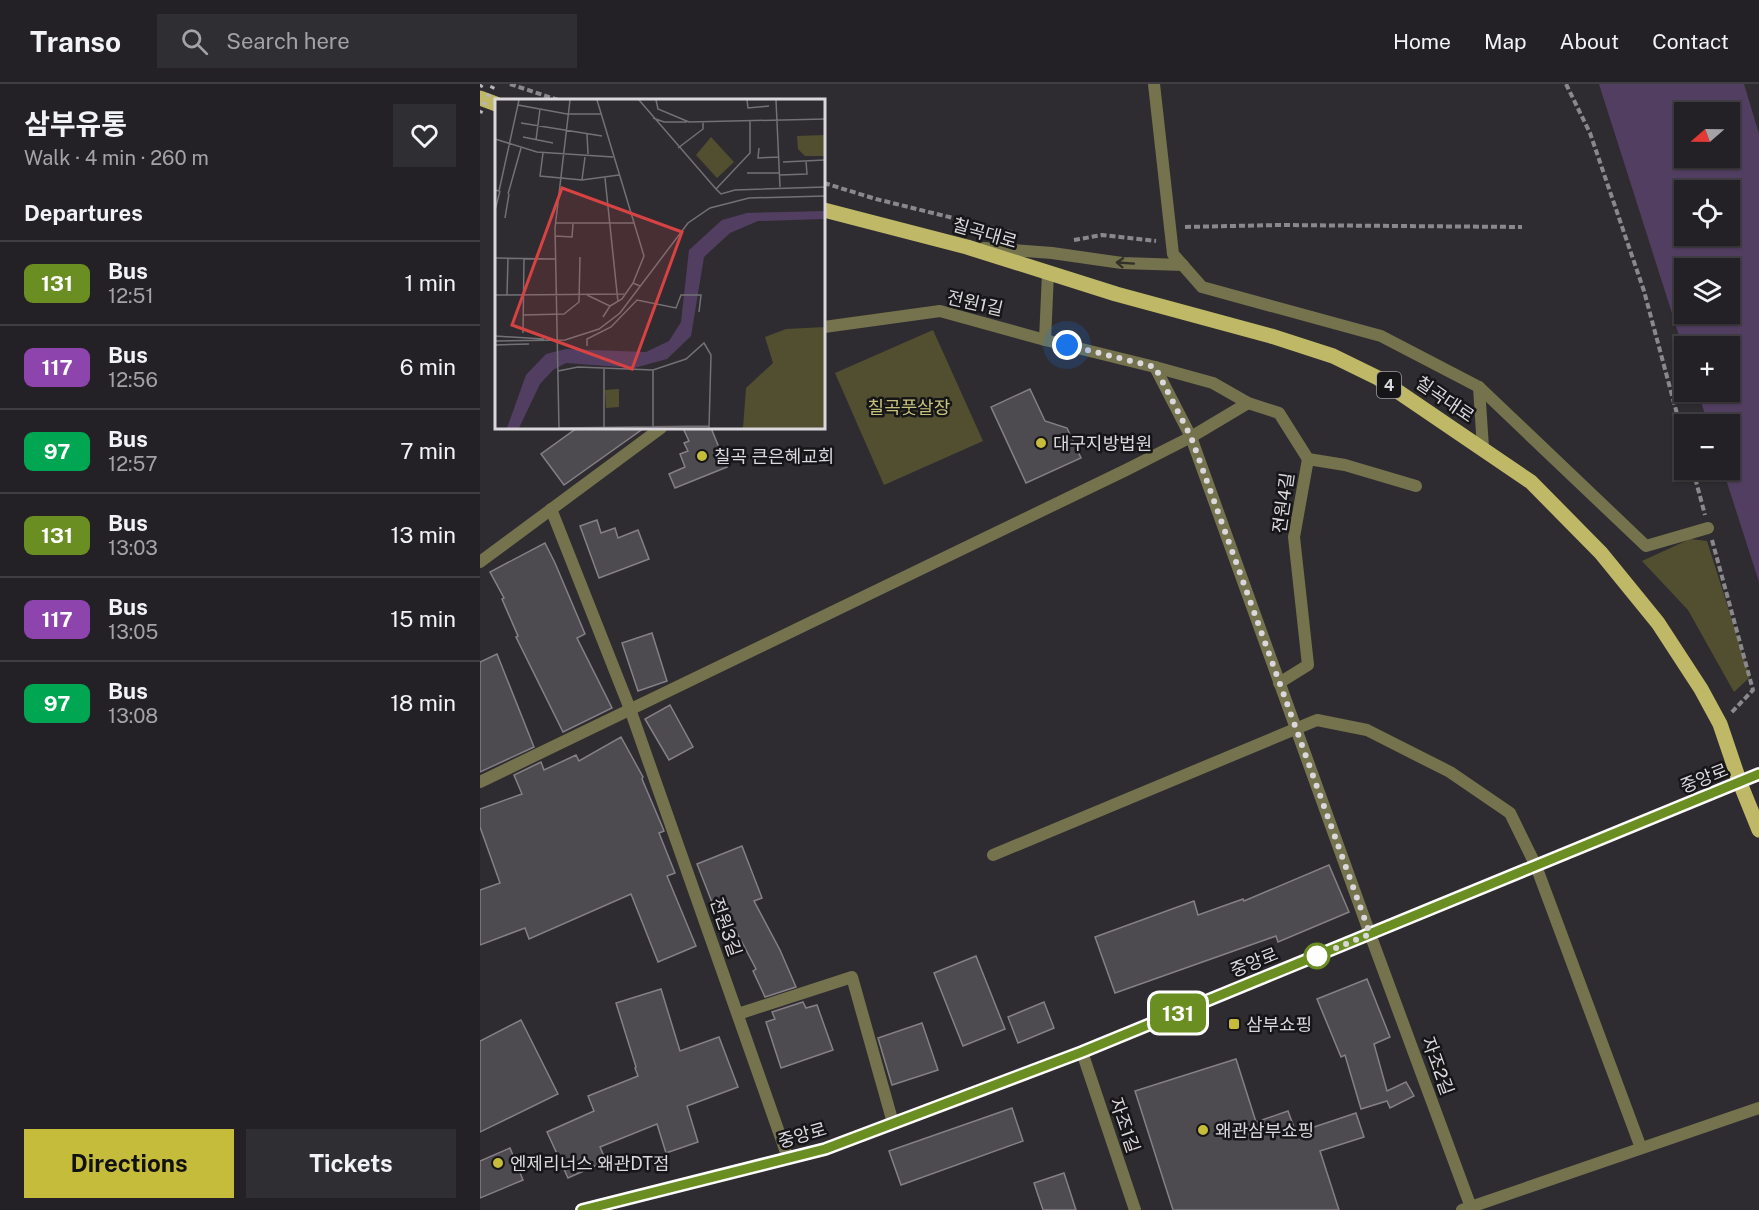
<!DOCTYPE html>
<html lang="en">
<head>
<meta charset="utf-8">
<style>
  :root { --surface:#232125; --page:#2f2e32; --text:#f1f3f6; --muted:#a3a3a7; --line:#403e42; --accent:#c6bc3c }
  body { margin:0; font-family:"Public Sans","Noto Sans KR",sans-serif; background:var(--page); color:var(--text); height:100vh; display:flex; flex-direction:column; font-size:22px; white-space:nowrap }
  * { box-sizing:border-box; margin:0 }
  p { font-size:20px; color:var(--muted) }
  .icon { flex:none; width:33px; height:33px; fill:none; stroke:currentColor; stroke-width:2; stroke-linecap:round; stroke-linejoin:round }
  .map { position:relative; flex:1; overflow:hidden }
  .drawer { display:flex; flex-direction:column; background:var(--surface); width:480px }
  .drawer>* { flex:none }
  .badge { padding:0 12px; border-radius:9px; font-size:21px; line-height:39px }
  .needle { width:39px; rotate:250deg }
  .fabs { position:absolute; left:1194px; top:18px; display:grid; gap:12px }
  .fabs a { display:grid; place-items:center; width:66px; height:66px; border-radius:0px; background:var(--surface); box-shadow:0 2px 4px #0004,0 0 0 2px var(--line); font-size:30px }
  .you { position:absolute; width:30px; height:30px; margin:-15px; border:4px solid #fff; border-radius:50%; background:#1a73e8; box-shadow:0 0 0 9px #1a73e833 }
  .map>.badge { position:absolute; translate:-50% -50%; box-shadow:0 0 0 3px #fff }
  h2 { padding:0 24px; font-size:22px; line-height:54px }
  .round { display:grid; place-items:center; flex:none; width:63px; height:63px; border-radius:0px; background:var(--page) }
  .overview { display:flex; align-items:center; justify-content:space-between; height:102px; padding:0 24px }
  h1 { font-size:28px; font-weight:700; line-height:45px }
  .primary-button { display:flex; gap:12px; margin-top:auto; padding:12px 24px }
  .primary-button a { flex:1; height:69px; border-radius:0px; background:var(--accent); color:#111; font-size:24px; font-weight:700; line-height:69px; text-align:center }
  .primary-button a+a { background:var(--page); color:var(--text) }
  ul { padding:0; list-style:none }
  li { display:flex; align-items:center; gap:18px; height:84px; padding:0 24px; border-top:2px solid var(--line) }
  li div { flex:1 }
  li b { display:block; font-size:22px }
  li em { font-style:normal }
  li .badge { min-width:66px; font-weight:700; text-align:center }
  header { display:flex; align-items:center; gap:36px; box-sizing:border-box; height:84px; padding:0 30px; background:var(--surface); border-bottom:2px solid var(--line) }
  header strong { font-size:28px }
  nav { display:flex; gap:33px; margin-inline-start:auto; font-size:21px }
  .search { width:420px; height:54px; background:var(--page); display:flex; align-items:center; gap:15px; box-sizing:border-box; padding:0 21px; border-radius:0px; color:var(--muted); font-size:22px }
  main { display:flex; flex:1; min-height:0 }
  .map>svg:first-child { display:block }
</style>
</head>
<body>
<header>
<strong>Transo</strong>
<div class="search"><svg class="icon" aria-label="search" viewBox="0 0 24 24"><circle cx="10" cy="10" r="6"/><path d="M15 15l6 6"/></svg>Search here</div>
<nav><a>Home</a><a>Map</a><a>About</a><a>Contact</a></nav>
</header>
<main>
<section class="drawer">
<div class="overview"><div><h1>삼부유통</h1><p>Walk · 4 min · 260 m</p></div><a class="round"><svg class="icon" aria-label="heart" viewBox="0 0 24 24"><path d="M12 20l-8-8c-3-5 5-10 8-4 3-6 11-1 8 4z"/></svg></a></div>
<h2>Departures</h2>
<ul>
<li><span class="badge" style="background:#6b8e23;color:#fff">131</span><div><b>Bus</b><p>12:51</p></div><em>1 min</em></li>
<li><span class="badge" style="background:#8e44ad;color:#fff">117</span><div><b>Bus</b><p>12:56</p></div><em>6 min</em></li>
<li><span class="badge" style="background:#00a651;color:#fff">97</span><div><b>Bus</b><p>12:57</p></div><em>7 min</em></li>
<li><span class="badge" style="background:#6b8e23;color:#fff">131</span><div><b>Bus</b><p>13:03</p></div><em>13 min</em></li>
<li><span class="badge" style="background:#8e44ad;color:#fff">117</span><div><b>Bus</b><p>13:05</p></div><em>15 min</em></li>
<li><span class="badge" style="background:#00a651;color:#fff">97</span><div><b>Bus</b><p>13:08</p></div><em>18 min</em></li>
</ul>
<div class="primary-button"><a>Directions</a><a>Tickets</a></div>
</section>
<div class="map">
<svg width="1279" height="1126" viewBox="0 0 1279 1126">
  <rect width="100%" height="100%" fill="#2f2c31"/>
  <g fill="#514f2f">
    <polygon points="453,246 503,357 404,401 355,289"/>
    <polygon points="1210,455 1227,457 1270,593 1254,608 1208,526 1162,477"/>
  </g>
  <path fill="#523e61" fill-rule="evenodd" d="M1119 0H1264L1279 50V498L1243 386H1250V340H1228L1218 308H1250V262H1204V267ZM1204 28H1250V74H1204ZM1204 106H1250V152H1204ZM1204 184H1250V230H1204Z"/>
  <g fill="#4d4a50" stroke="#848086" stroke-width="1.5">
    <polygon points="550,305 565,337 587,344 601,374 546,399 511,323"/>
    <polygon points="97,344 164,344 84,401 61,370"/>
    <polygon points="203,344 231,344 247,383 195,404 189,390 205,383 200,370 208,367 204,359 209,357"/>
    <polygon points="117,436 121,449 135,444 138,454 158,446 169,475 119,494 100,442"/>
    <polygon points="65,459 75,479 105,550 97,554 132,624 83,648 36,553 38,552 22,515 24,514 10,488"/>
    <polygon points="172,549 187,597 158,607 142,559"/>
    <polygon points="17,570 54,663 0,688 0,578"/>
    <polygon points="190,621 213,663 189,676 165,635"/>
    <polygon points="141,653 163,693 162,695 182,742 184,747 179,749 195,789 187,792 216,862 178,878 151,810 49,855 45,844 0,861 0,806 20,799 0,743 0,725 42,710 34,691 61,678 64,686 96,671 99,677"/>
    <polygon points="262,762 282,814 274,817 300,866 316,903 285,913 273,887 276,885 246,828 237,831 217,780"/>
    <polygon points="849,781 869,828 798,858 796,852 635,909 615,853 714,817 718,831 763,815 764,817"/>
    <polygon points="496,872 525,945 483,962 454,889"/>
    <polygon points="887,895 910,953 894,960 907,1007 926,998 934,1012 910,1024 907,1017 881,1025 865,971 861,973 837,915"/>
    <polygon points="181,905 200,967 239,953 258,1003 207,1022 218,1058 186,1069 177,1040 120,1063 126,1077 88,1094 67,1048 114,1027 108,1012 158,992 155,984 156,983 136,919"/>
    <polygon points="323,918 326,924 337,921 353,966 301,984 286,938 295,935 292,928"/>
    <polygon points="564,918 574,944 538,959 528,933"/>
    <polygon points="41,936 78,1010 0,1048 0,957"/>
    <polygon points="442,939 458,986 412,1001 398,954"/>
    <polygon points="756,975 776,1038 808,1027 816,1049 876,1029 884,1053 840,1067 859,1126 693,1126 655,1007"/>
    <polygon points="532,1024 543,1057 421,1101 409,1067"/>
    <polygon points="30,1064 43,1096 0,1114 0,1077"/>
    <polygon points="584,1089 596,1126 563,1126 554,1099"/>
  </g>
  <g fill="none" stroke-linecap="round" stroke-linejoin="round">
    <g stroke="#8a888c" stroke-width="4" stroke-dasharray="6 3" stroke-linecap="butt">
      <polyline points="30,0 78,16"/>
      <polyline points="1086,0 1110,49 1164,207 1204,356"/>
      <polyline points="344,99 396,115 534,149"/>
      <polyline points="705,143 798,141 1042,143"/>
      <polyline points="594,156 622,151 676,157"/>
      <polyline points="1213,386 1225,431"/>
      <polyline points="1232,456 1273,606 1251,629"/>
    </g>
    <g stroke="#75734d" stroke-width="12">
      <polyline points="674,0 693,170 722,203 901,252 999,303 1166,462 1228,444"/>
      <polyline points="504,164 572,169 642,179 703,181"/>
      <polyline points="568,189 565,256 675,283 733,299 768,319 799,329 828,375"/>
      <polyline points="344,243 460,227 565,256"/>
      <polyline points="675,283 711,353 890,850 992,1126"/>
      <polyline points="999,303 1003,364"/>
      <polyline points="71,425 150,625 308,1074"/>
      <polyline points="0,478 181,344"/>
      <polyline points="799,599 828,581 814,453 828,375 865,381 936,402"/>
      <polyline points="0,698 646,386 711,353 768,319"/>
      <polyline points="513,771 837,636 887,646 970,688 1030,729 1056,782 1161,1064"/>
      <polyline points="258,930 372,893 413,1039"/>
      <polyline points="602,968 655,1126"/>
      <polyline points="982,1126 1279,1024"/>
    </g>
    <polyline stroke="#75734d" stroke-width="12" points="102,1126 345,1065 602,968 1279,690"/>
    <g stroke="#beb867" stroke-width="15">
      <polyline points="0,14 16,20"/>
      <polyline points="344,126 487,163 636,210 791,252 853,272 898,294 1051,398 1121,469 1178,539 1221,605 1240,640 1260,699 1279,746"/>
    </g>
    <g stroke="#b8b5ba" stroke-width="4.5" stroke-dasharray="3 6" stroke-linecap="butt">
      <polyline points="0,3 2,0"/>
      <polyline points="0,29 14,0"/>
    </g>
  </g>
  <defs><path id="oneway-shaft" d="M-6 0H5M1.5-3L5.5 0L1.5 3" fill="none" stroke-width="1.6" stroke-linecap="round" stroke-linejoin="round" transform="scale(1.5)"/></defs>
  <use stroke="#323127" href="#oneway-shaft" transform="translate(645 179) rotate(-176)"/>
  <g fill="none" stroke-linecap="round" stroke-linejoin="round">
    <g stroke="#fff" stroke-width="14">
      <polyline id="line" points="102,1126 345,1065 602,968 1279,690"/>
    </g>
    <use href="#line" stroke="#6b8e23" stroke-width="9"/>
    <polyline stroke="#dad8dc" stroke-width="6" stroke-dasharray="0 10.8" points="587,261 675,283 711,353 890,850 837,872"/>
  </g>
  <g fill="#c6bc3c" stroke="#161517" stroke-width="2">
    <circle cx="561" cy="359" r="6"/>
    <circle cx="222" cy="372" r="6"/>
    <rect x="748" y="934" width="12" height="12" rx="3"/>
    <circle cx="723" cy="1046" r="6"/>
    <circle cx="18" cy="1079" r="6"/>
  </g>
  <circle fill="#fff" stroke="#6b8e23" stroke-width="3" cx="837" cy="872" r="12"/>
  <g text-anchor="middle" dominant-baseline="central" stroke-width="5" stroke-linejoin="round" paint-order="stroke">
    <rect fill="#161517" stroke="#9f9ea1" stroke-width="1.5" x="897" y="288" width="24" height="26" rx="4.5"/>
    <g font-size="16" font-weight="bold" fill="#dad8dc">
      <text x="909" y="301">4</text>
    </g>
    <g font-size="18" fill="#dad8dc" stroke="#161517">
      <text transform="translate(505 149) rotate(16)">칠곡대로</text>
      <text transform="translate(495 219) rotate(13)">전원1길</text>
      <text transform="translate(965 315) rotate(34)">칠곡대로</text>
      <text transform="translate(803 419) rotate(-82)">전원4길</text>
      <text transform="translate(1224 694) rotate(-22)">중앙로</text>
      <text transform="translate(246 843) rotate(71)">전원3길</text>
      <text transform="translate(774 878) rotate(-22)">중앙로</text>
      <text transform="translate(958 982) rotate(70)">자조2길</text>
      <text transform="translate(645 1041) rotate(71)">자조1길</text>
      <text transform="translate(322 1051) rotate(-16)">중앙로</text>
    </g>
    <g font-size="18" fill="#c7c27c" stroke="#161517">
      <text x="429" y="323">칠곡풋살장</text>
    </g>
    <g font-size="18" fill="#dad8dc" stroke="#161517" text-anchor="start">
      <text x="573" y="359">대구지방법원</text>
      <text x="234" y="372">칠곡 큰은혜교회</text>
      <text x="766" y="940">삼부쇼핑</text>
      <text x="735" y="1046">왜관삼부쇼핑</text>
      <text x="30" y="1079">엔제리너스 왜관DT점</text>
    </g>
  </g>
  <g transform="translate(15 15)">
    <rect width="330" height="330" fill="#2f2c31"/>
    <path d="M330 36V57H310L303 50 302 37ZM216 38 239 63 222 79 201 56ZM330 228V329H248L251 289 278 264 270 238 291 230ZM124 290V308L111 309 110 291Z" fill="#514f2f"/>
    <path d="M330 112V120L263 122 235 134 209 158 196 237 172 260 139 269 71 264 58 271 45 285 24 329H12L31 276 51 255 71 250 151 253 174 242 186 223 194 151 227 121 252 114Z" fill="#523e61"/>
    <path fill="none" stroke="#737175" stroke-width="1.5" d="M102 1 149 157 138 184M144 1 221 90M161 1 163 10 194 23 330 20M252 1 253 9 274 7M281 1 285 88M23 6 72 15H106M158 19 169 23H192M255 22V54L221 90 226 95 240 91 330 88M26 24 107 37M92 35 93 55M28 38 58 44M0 40 42 53 118 58M41 41 45 10M183 49 208 30V23M264 49 263 59 284 58M48 54 45 77 87 81 124 76M288 63 330 61M252 74H285M285 76 312 75 311 62M110 79 123 203M87 81 90 58M0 91 4 92 24 1M13 95 26 49M0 111 5 92M10 119 14 95M60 124H139M60 137 77 138 78 125M0 159 60 160M0 196 131 195M12 196 13 159M92 196 115 207 108 218M115 207 127 200 138 184 145 187M28 216 69 215 84 203 85 158M28 234 29 159M0 237 49 240M0 242 70 241 104 230 125 214 193 124 215 109 254 99 330 97M0 246 34 245M92 247V240L116 228 142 201 181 209 186 196H206L204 213M109 270V328M158 271V328M63 272 83 268 158 271 191 260 209 244 216 256 214 329M64 329 60 129 75 1M64 329 214 327"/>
    <path fill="#d74243" fill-opacity="0.15" stroke="#d74243" stroke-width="3" d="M67 89 187 133 137 270 17 226Z"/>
    <rect width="330" height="330" fill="none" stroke="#dad8dc" stroke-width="3"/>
  </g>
</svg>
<div class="fabs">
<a><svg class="needle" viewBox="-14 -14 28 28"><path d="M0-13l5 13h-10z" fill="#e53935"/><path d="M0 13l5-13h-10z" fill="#a3a3a7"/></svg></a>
<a><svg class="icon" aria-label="locate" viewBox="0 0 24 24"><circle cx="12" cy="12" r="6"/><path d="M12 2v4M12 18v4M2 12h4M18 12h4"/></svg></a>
<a><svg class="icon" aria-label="layers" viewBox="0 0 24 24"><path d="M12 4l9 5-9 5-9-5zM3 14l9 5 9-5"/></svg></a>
<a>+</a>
<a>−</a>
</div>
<div class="you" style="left:587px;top:261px"></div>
<b class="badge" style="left:698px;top:929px;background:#6b8e23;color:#fff">131</b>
</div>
</main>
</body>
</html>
